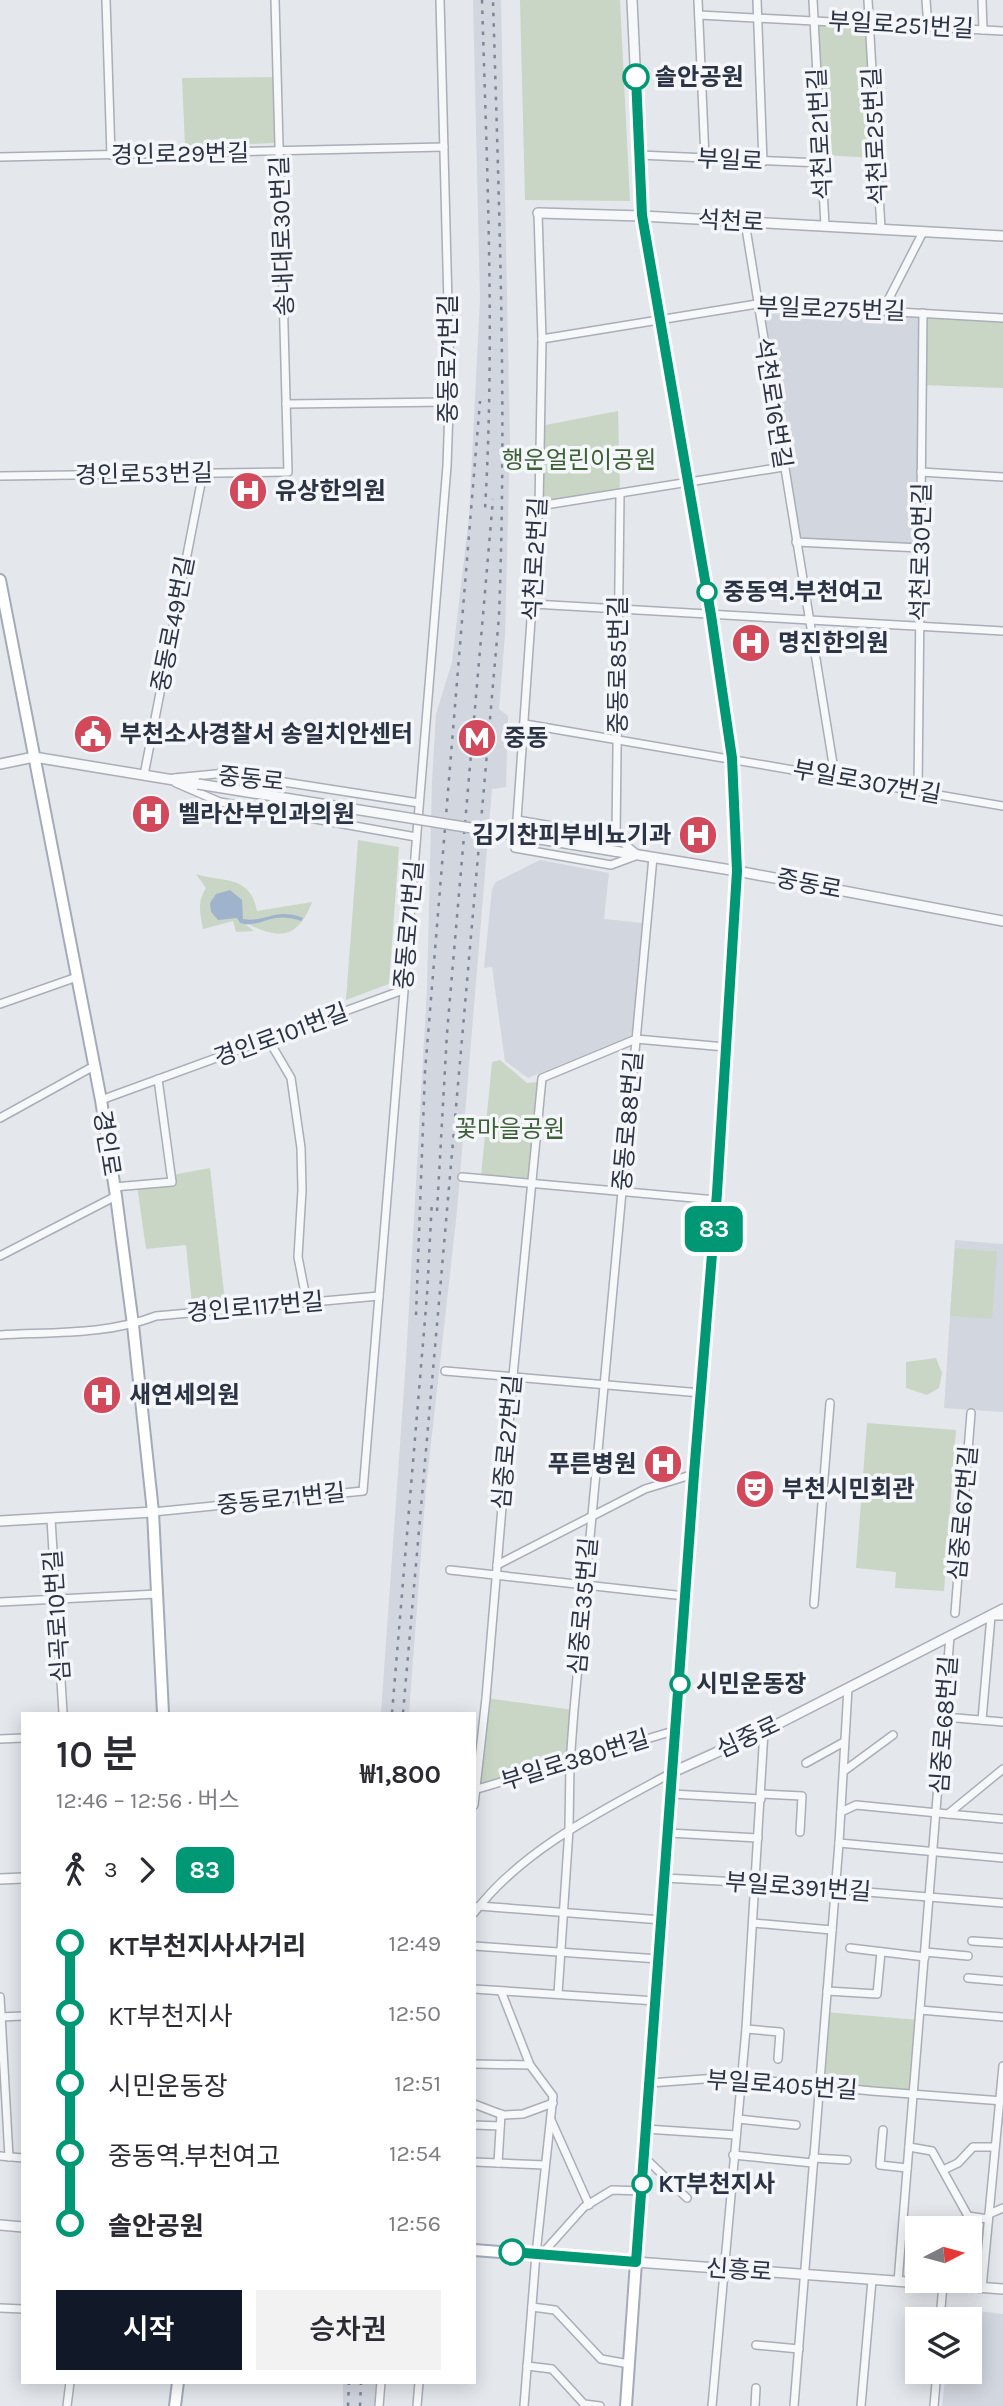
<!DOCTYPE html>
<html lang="ko">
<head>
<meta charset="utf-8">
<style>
  :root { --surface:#fff; --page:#f2f2f3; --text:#2b2b33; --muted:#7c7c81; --accent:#111827 }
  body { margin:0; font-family:Karla,"Noto Sans KR",sans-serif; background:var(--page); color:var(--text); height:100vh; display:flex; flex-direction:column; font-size:26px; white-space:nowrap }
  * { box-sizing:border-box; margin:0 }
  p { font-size:23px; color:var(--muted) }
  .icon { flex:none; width:38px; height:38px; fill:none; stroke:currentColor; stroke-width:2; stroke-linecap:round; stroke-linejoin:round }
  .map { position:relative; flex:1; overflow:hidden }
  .drawer { position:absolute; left:21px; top:1712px; width:455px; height:672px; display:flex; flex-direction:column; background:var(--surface); border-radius:0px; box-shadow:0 4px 18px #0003 }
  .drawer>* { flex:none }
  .badge { padding:0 14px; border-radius:10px; font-size:24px; line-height:46px }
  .needle { width:46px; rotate:84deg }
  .fabs { position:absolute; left:905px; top:2216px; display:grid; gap:14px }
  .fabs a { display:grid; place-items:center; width:77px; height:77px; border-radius:0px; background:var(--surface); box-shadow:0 4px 18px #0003; font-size:35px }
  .map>.badge { position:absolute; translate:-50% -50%; box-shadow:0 0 0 4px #fff }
  .legs { display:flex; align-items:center; gap:10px; height:77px; padding:0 35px; font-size:23px }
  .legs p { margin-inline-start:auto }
  .head { display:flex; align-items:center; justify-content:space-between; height:119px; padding:0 35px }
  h1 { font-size:38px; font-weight:600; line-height:52px }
  .action { display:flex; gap:14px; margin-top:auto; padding:14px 35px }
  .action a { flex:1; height:80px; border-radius:0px; background:var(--accent); color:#fff; font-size:28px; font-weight:600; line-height:80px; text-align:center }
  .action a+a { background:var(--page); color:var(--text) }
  ul { padding:0 35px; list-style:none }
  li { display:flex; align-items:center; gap:24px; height:70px; font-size:26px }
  li i { display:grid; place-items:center; width:10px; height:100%; margin:0 9px; background:currentColor }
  li i::after { content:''; width:18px; height:18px; margin:-9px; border:5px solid; border-radius:50%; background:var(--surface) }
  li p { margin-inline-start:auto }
  li:first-child i { background:linear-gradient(#0000 50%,currentColor 0) }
  li:last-child i { background:linear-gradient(currentColor 50%,#0000 0) }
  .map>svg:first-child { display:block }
</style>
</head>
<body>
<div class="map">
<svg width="1003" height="2406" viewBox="0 0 1003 2406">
  <rect width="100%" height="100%" fill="#e4e7ec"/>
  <g fill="#d2d6de">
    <polygon points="473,0 501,0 510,442 505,635 499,709 508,716 506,787 492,789 457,1211 426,1488 409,1713 381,1713 406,1360 427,988 432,782 436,714 452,662 469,517 480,299"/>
    <polygon points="757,304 923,313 921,548 796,542"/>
    <polygon points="540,860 609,873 604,919 642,923 634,1027 630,1036 528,1078 505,1061 492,967 484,968 492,889 496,882"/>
    <polygon points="955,1240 1003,1244 1003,1412 944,1408"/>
    <polygon points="952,2308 1003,2314 1003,2406 942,2406 946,2371 970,2371 970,2319 951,2319"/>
    <rect x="343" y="2382" width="33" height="24"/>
  </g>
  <g fill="#c9d6c5">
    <polygon points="520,0 620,0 630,201 525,200"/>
    <polygon points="814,20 869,24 876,158 821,155"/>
    <polygon points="275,77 276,143 185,146 182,78"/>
    <polygon points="923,313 1003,318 1003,388 922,385"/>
    <polygon points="618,411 620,494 539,506 540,426"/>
    <polygon points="358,840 399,847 389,984 346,1000"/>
    <path d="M196 874C223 883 250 874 257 911L312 902C296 945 273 937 240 920L254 931 236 932 233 921 203 929C200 913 197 902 206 888Z"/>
    <polygon points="500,1060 527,1083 539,1082 530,1181 481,1176 492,1062"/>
    <polygon points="210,1168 225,1301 192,1305 186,1245 146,1249 137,1185 172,1182 172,1175"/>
    <polygon points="955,1248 997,1252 992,1319 950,1316"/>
    <polygon points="936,1358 942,1373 939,1388 927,1395 906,1388 906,1362"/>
    <polygon points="867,1423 956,1430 944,1591 895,1588 896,1572 856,1568"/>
    <polygon points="486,1698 574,1710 570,1763 476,1790"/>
    <polygon points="825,2012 919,2020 913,2094 819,2085"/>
  </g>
  <path fill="#9fb4cc" d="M230 890 242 900 243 919C267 923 274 907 303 918L301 921C270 910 262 929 240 923L237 918 218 920 211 912 210 903 216 894Z"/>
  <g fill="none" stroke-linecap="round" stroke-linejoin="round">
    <g stroke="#a9aeb7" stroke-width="10">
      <g id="minor">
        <polyline points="106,0 111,155"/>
        <polyline points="698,0 705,158"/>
        <polyline points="757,0 763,162"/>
        <polyline points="813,0 825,226"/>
        <polyline points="868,0 881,229"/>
        <polyline points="926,0 928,27"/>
        <polyline points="982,0 983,30"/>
        <polyline points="699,15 1003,31"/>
        <polyline points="639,155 821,163"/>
        <polyline points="0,157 444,147"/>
        <polyline points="538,213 542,339 539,506 515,848 611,865 638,855"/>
        <polyline points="745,222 835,776"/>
        <polyline points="883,310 923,232"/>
        <polyline points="542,339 757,304 1003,318"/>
        <polyline points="286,404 449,402"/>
        <polyline points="921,472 1003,477"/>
        <polyline points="0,476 288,472 275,0"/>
        <polyline points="539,506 783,467"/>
        <polyline points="796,542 921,548"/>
        <polyline points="533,604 1003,631"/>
        <polyline points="525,724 1003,806"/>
        <polyline points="144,775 203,473"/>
        <polyline points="174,778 226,773 419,803"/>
        <polyline points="176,783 220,802 416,837"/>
        <polyline points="918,791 923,313"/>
        <polyline points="517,820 616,837 638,855"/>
        <polyline points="616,837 620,494"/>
        <polyline points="0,1004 77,977"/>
        <polyline points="268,1039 291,1078 301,1148 302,1190 298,1257 307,1303"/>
        <polyline points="101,1100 403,990"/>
        <polyline points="0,1118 94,1066"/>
        <polyline points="462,1177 716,1200"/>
        <polyline points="114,1187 172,1182 158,1079"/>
        <polyline points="0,1256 116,1196"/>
        <path d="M0 1335C52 1332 107 1335 156 1316L379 1296"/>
        <polyline points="445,1371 701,1393"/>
        <polyline points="153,1512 363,1491 447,466 450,380 440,0"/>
        <polyline points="51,1519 63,1713"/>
        <polyline points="497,1565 645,1489 694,1474"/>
        <polyline points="450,1570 685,1596"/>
        <polyline points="0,1602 157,1594"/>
        <polyline points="814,1604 830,1403"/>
        <polyline points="955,1613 971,1413"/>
        <polyline points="945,1717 1003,1722"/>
        <polyline points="982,1720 991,1616 1003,1616"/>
        <polyline points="0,1739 23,1738"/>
        <polyline points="806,1763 844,1742"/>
        <polyline points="844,1771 893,1735"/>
        <polyline points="474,1790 677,1730"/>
        <polyline points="672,1794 761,1799"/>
        <polyline points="761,1794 802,1796 800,1832"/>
        <polyline points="474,1805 486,1698 513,1376 542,1078 636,1039 725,1047"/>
        <polyline points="841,1812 856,1805 948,1814 1003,1769"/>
        <polyline points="948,1814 1003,1819"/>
        <polyline points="669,1833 758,1838"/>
        <polyline points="839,1843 1003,1858"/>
        <polyline points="665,1878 756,1883 1003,1903"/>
        <polyline points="479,1906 662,1920"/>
        <path d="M474 1913C522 1849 605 1809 673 1772"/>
        <polyline points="753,1923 832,1930"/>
        <polyline points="972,1941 1003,1943"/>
        <polyline points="474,1946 659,1959"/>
        <polyline points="850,1948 925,1957"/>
        <polyline points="925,1952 968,1956"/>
        <polyline points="968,1978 1003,1981"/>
        <polyline points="474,1989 656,2001"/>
        <polyline points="501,1991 530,2065 553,2096 536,2254 524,2406"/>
        <polyline points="827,1991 877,1994 881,1952"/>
        <polyline points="558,1994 569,1829 570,1763 574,1710 653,857"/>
        <polyline points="0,1997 9,2157"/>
        <polyline points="920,2010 1003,2017"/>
        <polyline points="0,2017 23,2016"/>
        <polyline points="746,2029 780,2032 778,2059"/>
        <polyline points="474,2064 530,2065"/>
        <polyline points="650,2083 730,2077 872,2091 1003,2101"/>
        <polyline points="474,2104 503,2115 523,2114 553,2103"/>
        <polyline points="738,2119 796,2125"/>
        <polyline points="551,2120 589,2205"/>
        <polyline points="474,2125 500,2126"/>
        <polyline points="646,2129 736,2135"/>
        <polyline points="883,2130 880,2165 907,2168"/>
        <polyline points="909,2147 932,2151 968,2216 988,2219"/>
        <polyline points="733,2155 813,2163"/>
        <polyline points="0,2156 23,2158"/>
        <polyline points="644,2157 687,2198"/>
        <polyline points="813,2158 847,2160"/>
        <polyline points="474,2162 545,2165"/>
        <polyline points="498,2163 501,2114"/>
        <polyline points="943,2170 958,2163 973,2147 995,2147"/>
        <polyline points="989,2214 1003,2208"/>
        <polyline points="541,2255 584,2207 612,2190 642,2191"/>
        <polyline points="898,2282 950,1636"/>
        <polyline points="982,2288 1003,2066"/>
        <polyline points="532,2307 555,2310 601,2359 629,2364"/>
        <polyline points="0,2308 23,2309"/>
        <polyline points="940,2319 943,2285"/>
        <polyline points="756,2345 799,2349"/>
        <polyline points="527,2366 552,2369 584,2404 600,2406"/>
        <polyline points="67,2406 70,2382"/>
        <polyline points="379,2406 381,2382"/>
        <polyline points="417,2406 419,2382"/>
        <polyline points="712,2406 746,2029 764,1731"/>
        <polyline points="755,2406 756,2388"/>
        <polyline points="794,2406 839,1843 848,1688"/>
        <polyline points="861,2406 872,2280"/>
        <polyline points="934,2406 937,2371"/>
      </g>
    </g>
    <g stroke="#a9aeb7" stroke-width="12">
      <g id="tertiary">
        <polyline points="632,0 642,216 711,616 732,758 737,871 717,1193 636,2262 1003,2289"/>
        <polyline points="538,213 642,216 1003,236"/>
        <polyline points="0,764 34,757 198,784"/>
        <polyline points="614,851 737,871 1003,921"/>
        <polyline points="0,1521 153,1512"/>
        <polyline points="673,1772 764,1731 1003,1609"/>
        <polyline points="0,1879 23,1878"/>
        <polyline points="0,2225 23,2227"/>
      </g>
    </g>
    <g stroke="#a3abb8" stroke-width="14">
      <g id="primary">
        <polyline points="0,580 101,1100 116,1196 133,1325 153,1512 163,1713"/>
        <polyline points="474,2250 636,2262 626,2406"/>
        <polyline points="175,2406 178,2382"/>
      </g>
    </g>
    <use href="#minor" stroke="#f7f8fa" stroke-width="7"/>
    <use href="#tertiary" stroke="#f7f8fa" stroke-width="9"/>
    <use href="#primary" stroke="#fff" stroke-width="10"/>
    <g stroke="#7d8696" stroke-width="2.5" stroke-dasharray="3.5 7" stroke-linecap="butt">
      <path d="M482 0C487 170 495 340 485 509"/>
      <polyline points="437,1211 447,1033 493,499"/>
      <polyline points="416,1315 425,1072 480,401"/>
      <polyline points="392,1713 427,1295 432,1200"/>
      <path d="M403 1713 499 616C507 411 499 205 493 0"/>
      <polyline points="348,2406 349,2382"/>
      <polyline points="360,2406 361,2382"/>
    </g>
    <g stroke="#a9aeb7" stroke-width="12" stroke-linecap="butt">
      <polyline id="tertiary-bridge" points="198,784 614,851"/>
    </g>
    <use href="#tertiary-bridge" stroke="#f7f8fa" stroke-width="9"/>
  </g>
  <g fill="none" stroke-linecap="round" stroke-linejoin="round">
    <g stroke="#fff" stroke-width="16">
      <polyline id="line-1" points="512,2252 636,2262 694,1474 717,1193 737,871 732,758 711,615 642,215 636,77"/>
    </g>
    <use href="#line-1" stroke="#009775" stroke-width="10"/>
  </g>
  <defs>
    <g id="hospital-disc" transform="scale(2.0125)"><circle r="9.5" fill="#d1495b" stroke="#f4f6f9"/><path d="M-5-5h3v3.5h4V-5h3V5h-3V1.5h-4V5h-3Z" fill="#fff"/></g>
    <g id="civic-disc" transform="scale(2.0125)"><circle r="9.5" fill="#d1495b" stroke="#f4f6f9"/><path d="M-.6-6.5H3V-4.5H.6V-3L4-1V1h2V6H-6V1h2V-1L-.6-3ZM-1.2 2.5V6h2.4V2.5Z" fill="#fff"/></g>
    <g id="metro-disc" transform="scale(2.0125)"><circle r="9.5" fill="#d1495b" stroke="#f4f6f9"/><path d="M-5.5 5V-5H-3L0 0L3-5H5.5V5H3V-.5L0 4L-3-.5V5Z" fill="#fff"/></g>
    <g id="theatre-disc" transform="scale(2.0125)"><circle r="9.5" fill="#d1495b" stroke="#f4f6f9"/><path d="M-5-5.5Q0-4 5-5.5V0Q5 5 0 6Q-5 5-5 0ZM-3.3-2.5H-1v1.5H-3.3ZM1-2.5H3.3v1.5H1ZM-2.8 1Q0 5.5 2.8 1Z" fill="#fff"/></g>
  </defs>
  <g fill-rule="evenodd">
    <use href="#hospital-disc" x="248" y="491"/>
    <use href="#hospital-disc" x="751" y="643"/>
    <use href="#civic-disc" x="93" y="734"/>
    <use href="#metro-disc" x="477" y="738"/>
    <use href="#hospital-disc" x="151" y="814"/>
    <use href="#hospital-disc" x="698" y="835"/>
    <use href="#hospital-disc" x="102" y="1395"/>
    <use href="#hospital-disc" x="663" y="1464"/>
    <use href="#theatre-disc" x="755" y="1489"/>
  </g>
  <g fill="#fff" stroke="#009775" stroke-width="3.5">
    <circle cx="636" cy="77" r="12"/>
    <circle cx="707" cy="592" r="9"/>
    <circle cx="680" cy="1684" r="9"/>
    <circle cx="642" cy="2184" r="9"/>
    <circle cx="512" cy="2252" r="12"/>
  </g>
  <g text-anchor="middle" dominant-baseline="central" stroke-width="7" stroke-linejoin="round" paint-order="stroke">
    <g font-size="24" fill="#2b3445" stroke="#f4f6f9">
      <text transform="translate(901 25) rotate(3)">부일로251번길</text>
      <text transform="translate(820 134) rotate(-93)">석천로21번길</text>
      <text transform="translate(875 136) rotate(-93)">석천로25번길</text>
      <text transform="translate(180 154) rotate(-1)">경인로29번길</text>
      <text transform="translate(730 160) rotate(3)">부일로</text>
      <text transform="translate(731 221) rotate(3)">석천로</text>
      <text transform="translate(282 236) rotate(-92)">송내대로30번길</text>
      <text transform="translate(831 309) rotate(2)">부일로275번길</text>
      <text transform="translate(448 359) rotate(-90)">중동로71번길</text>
      <text transform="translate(773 403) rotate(81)">석천로16번길</text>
      <text transform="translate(144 474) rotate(-1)">경인로53번길</text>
      <text transform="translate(921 552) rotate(-89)">석천로30번길</text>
      <text transform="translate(535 559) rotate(-87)">석천로2번길</text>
      <text transform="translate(173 624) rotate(-79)">중동로49번길</text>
      <text transform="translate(618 665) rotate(-90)">중동로85번길</text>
      <text transform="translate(251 779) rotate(6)">중동로</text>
      <text transform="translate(867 782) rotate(10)">부일로307번길</text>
      <text transform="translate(809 884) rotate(11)">중동로</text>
      <text transform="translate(409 925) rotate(-85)">중동로71번길</text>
      <text transform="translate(281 1035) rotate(-20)">경인로101번길</text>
      <text transform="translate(628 1121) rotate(-85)">중동로88번길</text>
      <text transform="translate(107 1143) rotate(81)">경인로</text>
      <text transform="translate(255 1307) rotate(-5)">경인로117번길</text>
      <text transform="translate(507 1442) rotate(-85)">심중로27번길</text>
      <text transform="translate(281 1499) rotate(-6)">중동로71번길</text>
      <text transform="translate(963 1513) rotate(-85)">심중로67번길</text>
      <text transform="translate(583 1606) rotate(-85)">심중로35번길</text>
      <text transform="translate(57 1616) rotate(-94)">심곡로10번길</text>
      <text transform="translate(944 1725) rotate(-86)">심중로68번길</text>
      <text transform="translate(748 1737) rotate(-25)">심중로</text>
      <text transform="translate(575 1760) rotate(-17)">부일로380번길</text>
      <text transform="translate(798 1887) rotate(4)">부일로391번길</text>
      <text transform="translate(782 2085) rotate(4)">부일로405번길</text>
      <text transform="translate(739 2270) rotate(4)">신흥로</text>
    </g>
    <g font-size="24" font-weight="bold" fill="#2b3445" stroke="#f4f6f9" text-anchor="start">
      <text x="655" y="77">솔안공원</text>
      <text x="723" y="592">중동역.부천여고</text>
      <text x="696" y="1684">시민운동장</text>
      <text x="658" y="2184">KT부천지사</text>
    </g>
    <g font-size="24" fill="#3f6138" stroke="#f4f6f9">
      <text x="579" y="460">행운얼린이공원</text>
      <text x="510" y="1129">꽃마을공원</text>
    </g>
    <g font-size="24" font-weight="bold" fill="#2b3445" stroke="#f4f6f9" text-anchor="start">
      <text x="275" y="491">유상한의원</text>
      <text x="778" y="643">명진한의원</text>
      <text x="120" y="734">부천소사경찰서 송일치안센터</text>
      <text x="504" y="738">중동</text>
      <text x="178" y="814">벨라산부인과의원</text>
      <text x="671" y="835" text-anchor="end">김기찬피부비뇨기과</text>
      <text x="129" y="1395">새연세의원</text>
      <text x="636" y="1464" text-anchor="end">푸른병원</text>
      <text x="782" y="1489">부천시민회관</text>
    </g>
  </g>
</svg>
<div class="fabs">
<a><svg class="needle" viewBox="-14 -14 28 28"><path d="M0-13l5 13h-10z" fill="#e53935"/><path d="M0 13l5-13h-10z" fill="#7c7c81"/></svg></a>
<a><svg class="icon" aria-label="layers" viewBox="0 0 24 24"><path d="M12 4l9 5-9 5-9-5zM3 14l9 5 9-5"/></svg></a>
</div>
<b class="badge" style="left:714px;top:1229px;background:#009775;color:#fff">83</b>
<section class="drawer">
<div class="head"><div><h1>10 분</h1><p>12:46 – 12:56 · 버스</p></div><b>₩1,800</b></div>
<div class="legs"><svg class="icon" aria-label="walk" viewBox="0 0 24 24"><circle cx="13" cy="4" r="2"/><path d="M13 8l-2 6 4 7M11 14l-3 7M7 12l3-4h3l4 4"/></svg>3<svg class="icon" aria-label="forward" viewBox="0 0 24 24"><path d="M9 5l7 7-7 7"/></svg><b class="badge" style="background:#009775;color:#fff">83</b></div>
<ul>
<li><i style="color:#009775"></i><b>KT부천지사사거리</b><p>12:49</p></li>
<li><i style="color:#009775"></i><span>KT부천지사</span><p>12:50</p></li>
<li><i style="color:#009775"></i><span>시민운동장</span><p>12:51</p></li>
<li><i style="color:#009775"></i><span>중동역.부천여고</span><p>12:54</p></li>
<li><i style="color:#009775"></i><b>솔안공원</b><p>12:56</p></li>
</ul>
<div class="action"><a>시작</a><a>승차권</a></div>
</section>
</div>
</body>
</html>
